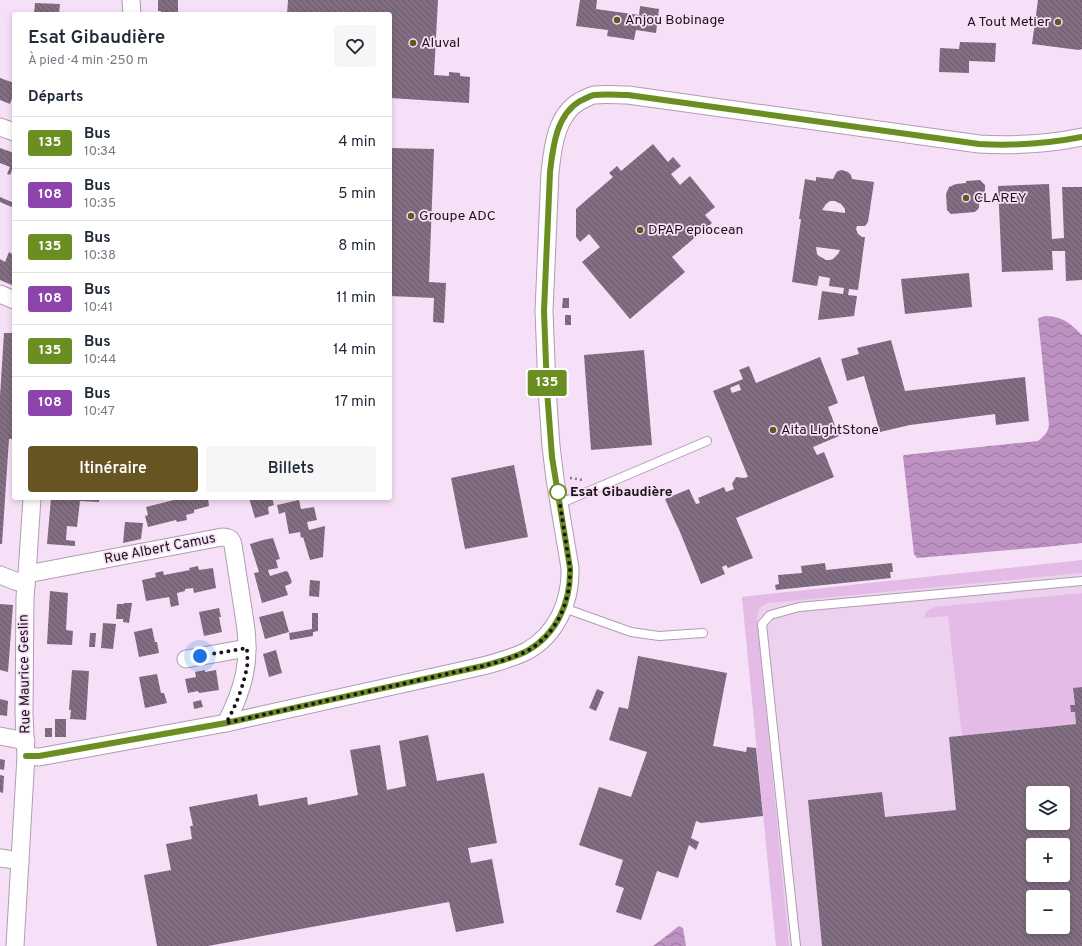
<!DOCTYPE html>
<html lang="fr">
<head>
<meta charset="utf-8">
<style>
  :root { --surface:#fff; --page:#f6f6f7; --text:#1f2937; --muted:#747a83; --line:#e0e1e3; --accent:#652 }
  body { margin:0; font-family:Overpass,sans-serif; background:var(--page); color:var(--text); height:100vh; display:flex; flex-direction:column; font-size:15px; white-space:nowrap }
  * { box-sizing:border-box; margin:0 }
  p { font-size:13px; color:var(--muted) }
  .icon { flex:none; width:22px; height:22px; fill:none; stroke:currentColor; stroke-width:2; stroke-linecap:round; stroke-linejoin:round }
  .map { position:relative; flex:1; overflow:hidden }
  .sheet { position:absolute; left:12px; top:12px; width:380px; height:488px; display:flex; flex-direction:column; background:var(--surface); border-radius:4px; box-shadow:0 2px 6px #0003 }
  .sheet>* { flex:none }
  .badge { padding:0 8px; border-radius:3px; font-size:14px; line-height:26px }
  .fabs { position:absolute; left:1026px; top:786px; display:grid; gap:8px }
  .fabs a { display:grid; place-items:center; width:44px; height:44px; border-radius:4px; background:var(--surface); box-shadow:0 2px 6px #0003; font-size:20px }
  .you { position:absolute; width:20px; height:20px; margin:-10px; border:3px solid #fff; border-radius:50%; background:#1a73e8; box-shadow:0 0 0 6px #1a73e833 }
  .map>.badge { position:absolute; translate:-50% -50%; box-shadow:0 0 0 2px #fff }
  h2 { padding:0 16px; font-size:15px; line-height:36px }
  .round { display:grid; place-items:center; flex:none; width:42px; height:42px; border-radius:4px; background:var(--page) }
  .headline { display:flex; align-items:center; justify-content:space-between; height:68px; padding:0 16px }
  h1 { font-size:19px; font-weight:600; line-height:30px }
  .action { display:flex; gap:8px; margin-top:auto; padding:8px 16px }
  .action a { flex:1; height:46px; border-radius:4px; background:var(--accent); color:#fff; font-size:16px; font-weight:600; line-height:46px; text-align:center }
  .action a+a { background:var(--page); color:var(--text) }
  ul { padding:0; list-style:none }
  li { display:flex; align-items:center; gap:12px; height:52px; padding:0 16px; border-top:1px solid var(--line) }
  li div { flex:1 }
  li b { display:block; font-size:15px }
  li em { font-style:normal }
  li .badge { min-width:44px; font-weight:700; text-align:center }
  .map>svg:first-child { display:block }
</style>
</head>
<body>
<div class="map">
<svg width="1082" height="946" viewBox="0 0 1082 946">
  <defs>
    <pattern id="water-waves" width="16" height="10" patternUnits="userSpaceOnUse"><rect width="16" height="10" fill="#bd91c1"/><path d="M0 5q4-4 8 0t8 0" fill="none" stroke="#99759c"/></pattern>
    <pattern id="building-back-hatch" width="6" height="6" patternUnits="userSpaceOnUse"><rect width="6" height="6" fill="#816e82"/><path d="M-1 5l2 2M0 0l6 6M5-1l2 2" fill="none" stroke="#69596a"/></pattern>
  </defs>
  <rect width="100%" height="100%" fill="#f6e0f7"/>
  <path fill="#edd2ef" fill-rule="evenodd" d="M1082 560V946H776L742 597ZM1033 793H1063V823H1033ZM1033 845H1063V875H1033ZM1033 897H1063V927H1033Z"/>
  <g fill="#e3bbe6">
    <path d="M1082 560V573L769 603C761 605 758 610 757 617L789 946H776L742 597Z"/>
    <polygon points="1082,593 1082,687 1073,688 1075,705 1070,705 1071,712 1075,712 1076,724 962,736 948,616 924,618 927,611 934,607"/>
  </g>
  <g fill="url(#water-waves)">
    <path d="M1045 316C1063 317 1069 322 1082 335V543L1045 547 917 558 914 554 903 456 904 455 1038 441C1044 436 1048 433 1049 425L1038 318Z"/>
    <polygon points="679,926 683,928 686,946 653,946"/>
  </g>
  <g fill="url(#building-back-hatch)" fill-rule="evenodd">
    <polygon points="158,0 178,0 178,14 161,14 161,11 158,11"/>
    <polygon points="288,0 438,0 434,75 449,76 449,72 460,73 460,76 470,77 469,103 390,98 390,14 287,14"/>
    <polygon points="580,0 597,0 596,9 639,15 640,6 659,9 656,33 636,30 634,40 607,36 608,30 576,26"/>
    <polygon points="1038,0 1082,0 1082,49 1079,50 1032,44"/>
    <polygon points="35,3 60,4 59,14 34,14"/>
    <polygon points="960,42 996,43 995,62 969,61 969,73 939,72 940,48 959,49"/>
    <polygon points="0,78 14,83 14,93 10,104 0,100"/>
    <polygon points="653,144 668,162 673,157 681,166 671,174 680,185 690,176 715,207 705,215 712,223 672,257 685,272 630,319 582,262 600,247 589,234 580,242 576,237 576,209 613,177 609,173 617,166 621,171"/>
    <polygon points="0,148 14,153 14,165 10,175 7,174 10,167 0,163"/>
    <polygon points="390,148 434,149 429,282 446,283 444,323 433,322 434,298 390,296"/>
    <path d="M842 170 848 172 851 175 852 179 874 182 868 222 865 226H857L856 229 858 234 862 237H865L858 290 849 289 848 295 857 296 854 316 818 320 822 291 843 294 844 288 829 286 830 278 819 276 817 286 792 282 801 219H799L805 179 816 181V177L833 179 836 173 838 171ZM830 201H835L841 204 845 209V213L822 210 826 204ZM816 247 840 250 838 254 833 259 830 260H826L819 256 817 254Z"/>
    <polygon points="980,180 985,185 985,201 979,201 979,208 975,212 951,214 947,210 946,194 949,187 956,184 966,183 966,181"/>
    <polygon points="1049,184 1052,239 1064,238 1062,187 1082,187 1082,280 1066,281 1065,251 1052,251 1053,270 1002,272 998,186"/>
    <polygon points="0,197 14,203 14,208 0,202"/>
    <polygon points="9,252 14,255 14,286 0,280 0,259 5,262"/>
    <polygon points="969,273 972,307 905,314 901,279"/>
    <polygon points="563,298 569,298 569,308 562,308"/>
    <rect x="565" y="315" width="6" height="10"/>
    <polygon points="4,333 14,333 14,439 9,439 2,544 0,544 0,396"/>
    <polygon points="891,340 905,391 1025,377 1029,421 996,425 995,414 910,425 880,432 864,376 847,381 841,359 859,354 857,348"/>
    <polygon points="644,350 652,445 591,450 584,355"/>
    <path d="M820 357 838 403 828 407 839 436 813 447 817 455 824 452 834 477 736 518 753 558 728 568 726 565 722 567 725 574 701 584 678 527V528L665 499 689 489 696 504 700 503 698 498 724 487 726 492 734 489 732 484 736 477 744 478 748 477 713 391 743 379 739 370 749 366 756 383ZM739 384 741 390 732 393 730 388Z"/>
    <polygon points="514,465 528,537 465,549 451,478"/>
    <polygon points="51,498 99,498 99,502 80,501 77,527 67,526 66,540 75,541 75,546 47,544"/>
    <polygon points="174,498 208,498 209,506 194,510 194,513 186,515 187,520 177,522 176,520 148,527 145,516 148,515 146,507 174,500"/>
    <polygon points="249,498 272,498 274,505 268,507 269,514 255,518"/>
    <polygon points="299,500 301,509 314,507 317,520 307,522 309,530 325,526 323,557 310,560 303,537 301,538 300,532 289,534 285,512 279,514 277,505"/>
    <polygon points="125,522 143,523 141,539 123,543"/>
    <polygon points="273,538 280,559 276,560 278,568 268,570 270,576 286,571 288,572 292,582 290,584 285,586 288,595 262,603 254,573 259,572 250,544 263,540"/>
    <polygon points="825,563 826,570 892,563 893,572 890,572 891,578 776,590 775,585 779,584 778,575 802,573 801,566"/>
    <polygon points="198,566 199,570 213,568 216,588 194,593 193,588 185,589 185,591 177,593 179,605 171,607 169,597 146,601 142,580 156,577 155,573 163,571 164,575 190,570 189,568"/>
    <polygon points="310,580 320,581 319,597 309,596"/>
    <polygon points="50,591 68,593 66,630 73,631 72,645 47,644"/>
    <polygon points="124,603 132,603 129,623 123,622 123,619 116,619 117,604 124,604"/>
    <polygon points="0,604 13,605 8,672 0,670"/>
    <polygon points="219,608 221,617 219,617 222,632 204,636 199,612"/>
    <polygon points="283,611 289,632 265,639 259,617"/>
    <polygon points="312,613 318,613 318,631 313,632 313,636 290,640 289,633 312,629"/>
    <polygon points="103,623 116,624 113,649 101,648"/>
    <polygon points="152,628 155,642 157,642 159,653 139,657 134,632"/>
    <polygon points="90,633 96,633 95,647 89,647"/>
    <polygon points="276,650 282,673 269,677 263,654"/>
    <polygon points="638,656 727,673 713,746 746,752 747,747 756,748 763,816 701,823 696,821 691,838 699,842 696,850 689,845 678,878 657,871 641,920 616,912 624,888 615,885 623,860 579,845 599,787 631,797 647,752 609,740 619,707 628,709"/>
    <polygon points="72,670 89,671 86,720 70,719 71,710 69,710"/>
    <polygon points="205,670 205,672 216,670 219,690 199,693 198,691 188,693 185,679 196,677 195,672"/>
    <polygon points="157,674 161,693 164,693 167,703 145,708 139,677"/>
    <path d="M1082 687V946H822L808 800 882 792 885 817 956 810 949 737 1076 724 1075 712H1071L1070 705H1075L1073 688ZM1033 793H1063V823H1033ZM1033 845H1063V875H1033ZM1033 897H1063V927H1033Z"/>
    <polygon points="597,689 604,692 596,711 589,708"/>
    <polygon points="0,699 8,701 7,716 0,715"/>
    <polygon points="201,700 203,707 194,709 193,702"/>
    <rect x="55" y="719" width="11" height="18"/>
    <rect x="45" y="728" width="7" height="9"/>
    <polygon points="428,735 437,781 484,773 497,843 468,848 471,863 492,859 504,923 456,932 449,902 208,946 157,946 144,875 171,870 166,844 192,839 190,826 193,826 189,807 257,794 259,806 307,797 308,805 358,795 350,750 380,745 387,790 406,786 399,741"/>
    <polygon points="0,759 5,760 4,770 0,769"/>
    <polygon points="0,775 4,776 3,793 0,792"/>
  </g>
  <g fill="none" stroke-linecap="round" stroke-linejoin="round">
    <g stroke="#b09cb2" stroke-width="10">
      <g id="lane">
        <polyline points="559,504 707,441"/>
        <polyline points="564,608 631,632 659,636 703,633"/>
        <polyline points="796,946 762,624 770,615 799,607 1082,581"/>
      </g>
    </g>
    <g stroke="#b09cb2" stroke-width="19">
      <g id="street">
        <polyline points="131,0 132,14"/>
        <polyline points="0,127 14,132"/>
        <polyline points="0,294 14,300"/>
        <path d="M27 574 222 537C228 537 232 539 233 545L245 622C251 661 244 688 226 723"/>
        <polyline points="0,575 15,581 26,584"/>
        <polyline points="186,659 247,648"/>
        <polyline points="0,736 26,741"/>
        <path d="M26 756 39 757 226 723 483 666C498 662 513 658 527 651 557 634 571 601 570 568L555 479 551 446 547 389 544 311 550 172C553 146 556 115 580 101 585 99 589 96 594 95 606 94 617 95 628 95L979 144C1014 146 1048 144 1082 137"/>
        <polyline points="0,858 20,861"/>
        <polyline points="15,946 26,756 24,714 25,597 27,574 32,498"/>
      </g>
    </g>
    <polyline stroke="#8a7b8b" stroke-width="2.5" stroke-dasharray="2 3" stroke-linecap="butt" points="570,478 583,480"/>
    <use href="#lane" stroke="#fff" stroke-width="8"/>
    <use href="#street" stroke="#fff" stroke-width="17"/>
  </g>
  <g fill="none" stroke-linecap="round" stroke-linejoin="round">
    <g stroke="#fff" stroke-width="9">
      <path id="line" d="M26 756H39L226 723 483 666C498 662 513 658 527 651 557 634 571 602 570 568L552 457 547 390 544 311 550 172C553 147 556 115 580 101 585 99 589 96 594 95 606 94 617 95 628 95L979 144C1016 146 1046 144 1082 137"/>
    </g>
    <use href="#line" stroke="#6b8e23" stroke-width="6"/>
    <path stroke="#1b131b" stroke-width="4" stroke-dasharray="0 7.2" d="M200 656 247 648C247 654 248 661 247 667 243 687 236 706 226 723L483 666C498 662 513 658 527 651 557 634 571 602 570 568L558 492"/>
  </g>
  <g fill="#652" stroke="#f6e0f7" stroke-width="1.5">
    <circle cx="617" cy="20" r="4"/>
    <circle cx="1058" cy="22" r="4"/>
    <circle cx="413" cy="43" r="4"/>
    <circle cx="966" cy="198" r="4"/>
    <circle cx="411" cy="216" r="4"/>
    <circle cx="640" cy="230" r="4"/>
    <circle cx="773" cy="430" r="4"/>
  </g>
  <circle fill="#fff" stroke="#6b8e23" stroke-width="2" cx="558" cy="492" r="8"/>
  <g text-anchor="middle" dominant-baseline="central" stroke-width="3.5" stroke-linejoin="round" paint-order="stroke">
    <g font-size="14" fill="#1b131b" stroke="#f6e0f7" text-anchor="start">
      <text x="625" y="20">Anjou Bobinage</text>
      <text x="1050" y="22" text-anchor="end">A Tout Metier</text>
      <text x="421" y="43">Aluval</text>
      <text x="974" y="198">CLAREY</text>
      <text x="419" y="216">Groupe ADC</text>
      <text x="648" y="230">DPAP epiocean</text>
      <text x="781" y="430">Aita LightStone</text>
    </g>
    <g font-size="14" font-weight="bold" fill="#1b131b" stroke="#f6e0f7" text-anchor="start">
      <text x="570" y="492">Esat Gibaudière</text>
    </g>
    <g font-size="14" fill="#1b131b" stroke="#f6e0f7">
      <text transform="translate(160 549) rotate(-11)">Rue Albert Camus</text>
      <text transform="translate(25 674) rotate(-91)">Rue Maurice Geslin</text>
    </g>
  </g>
</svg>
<div class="fabs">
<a><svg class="icon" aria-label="layers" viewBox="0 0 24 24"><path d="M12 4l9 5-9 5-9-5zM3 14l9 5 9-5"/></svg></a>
<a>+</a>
<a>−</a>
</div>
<div class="you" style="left:200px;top:656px"></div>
<b class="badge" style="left:547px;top:383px;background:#6b8e23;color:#fff">135</b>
<section class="sheet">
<div class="headline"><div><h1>Esat Gibaudière</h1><p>À pied · 4 min · 250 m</p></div><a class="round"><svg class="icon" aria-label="heart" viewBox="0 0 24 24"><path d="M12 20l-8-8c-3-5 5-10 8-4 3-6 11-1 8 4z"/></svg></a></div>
<h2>Départs</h2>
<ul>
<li><span class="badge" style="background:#6b8e23;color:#fff">135</span><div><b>Bus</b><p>10:34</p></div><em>4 min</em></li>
<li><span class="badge" style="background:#8e44ad;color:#fff">108</span><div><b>Bus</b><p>10:35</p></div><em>5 min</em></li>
<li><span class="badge" style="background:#6b8e23;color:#fff">135</span><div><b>Bus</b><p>10:38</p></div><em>8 min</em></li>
<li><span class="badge" style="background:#8e44ad;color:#fff">108</span><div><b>Bus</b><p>10:41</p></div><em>11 min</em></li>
<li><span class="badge" style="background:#6b8e23;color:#fff">135</span><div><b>Bus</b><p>10:44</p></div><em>14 min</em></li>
<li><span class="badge" style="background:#8e44ad;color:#fff">108</span><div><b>Bus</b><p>10:47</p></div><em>17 min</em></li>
</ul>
<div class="action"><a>Itinéraire</a><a>Billets</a></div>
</section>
</div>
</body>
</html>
